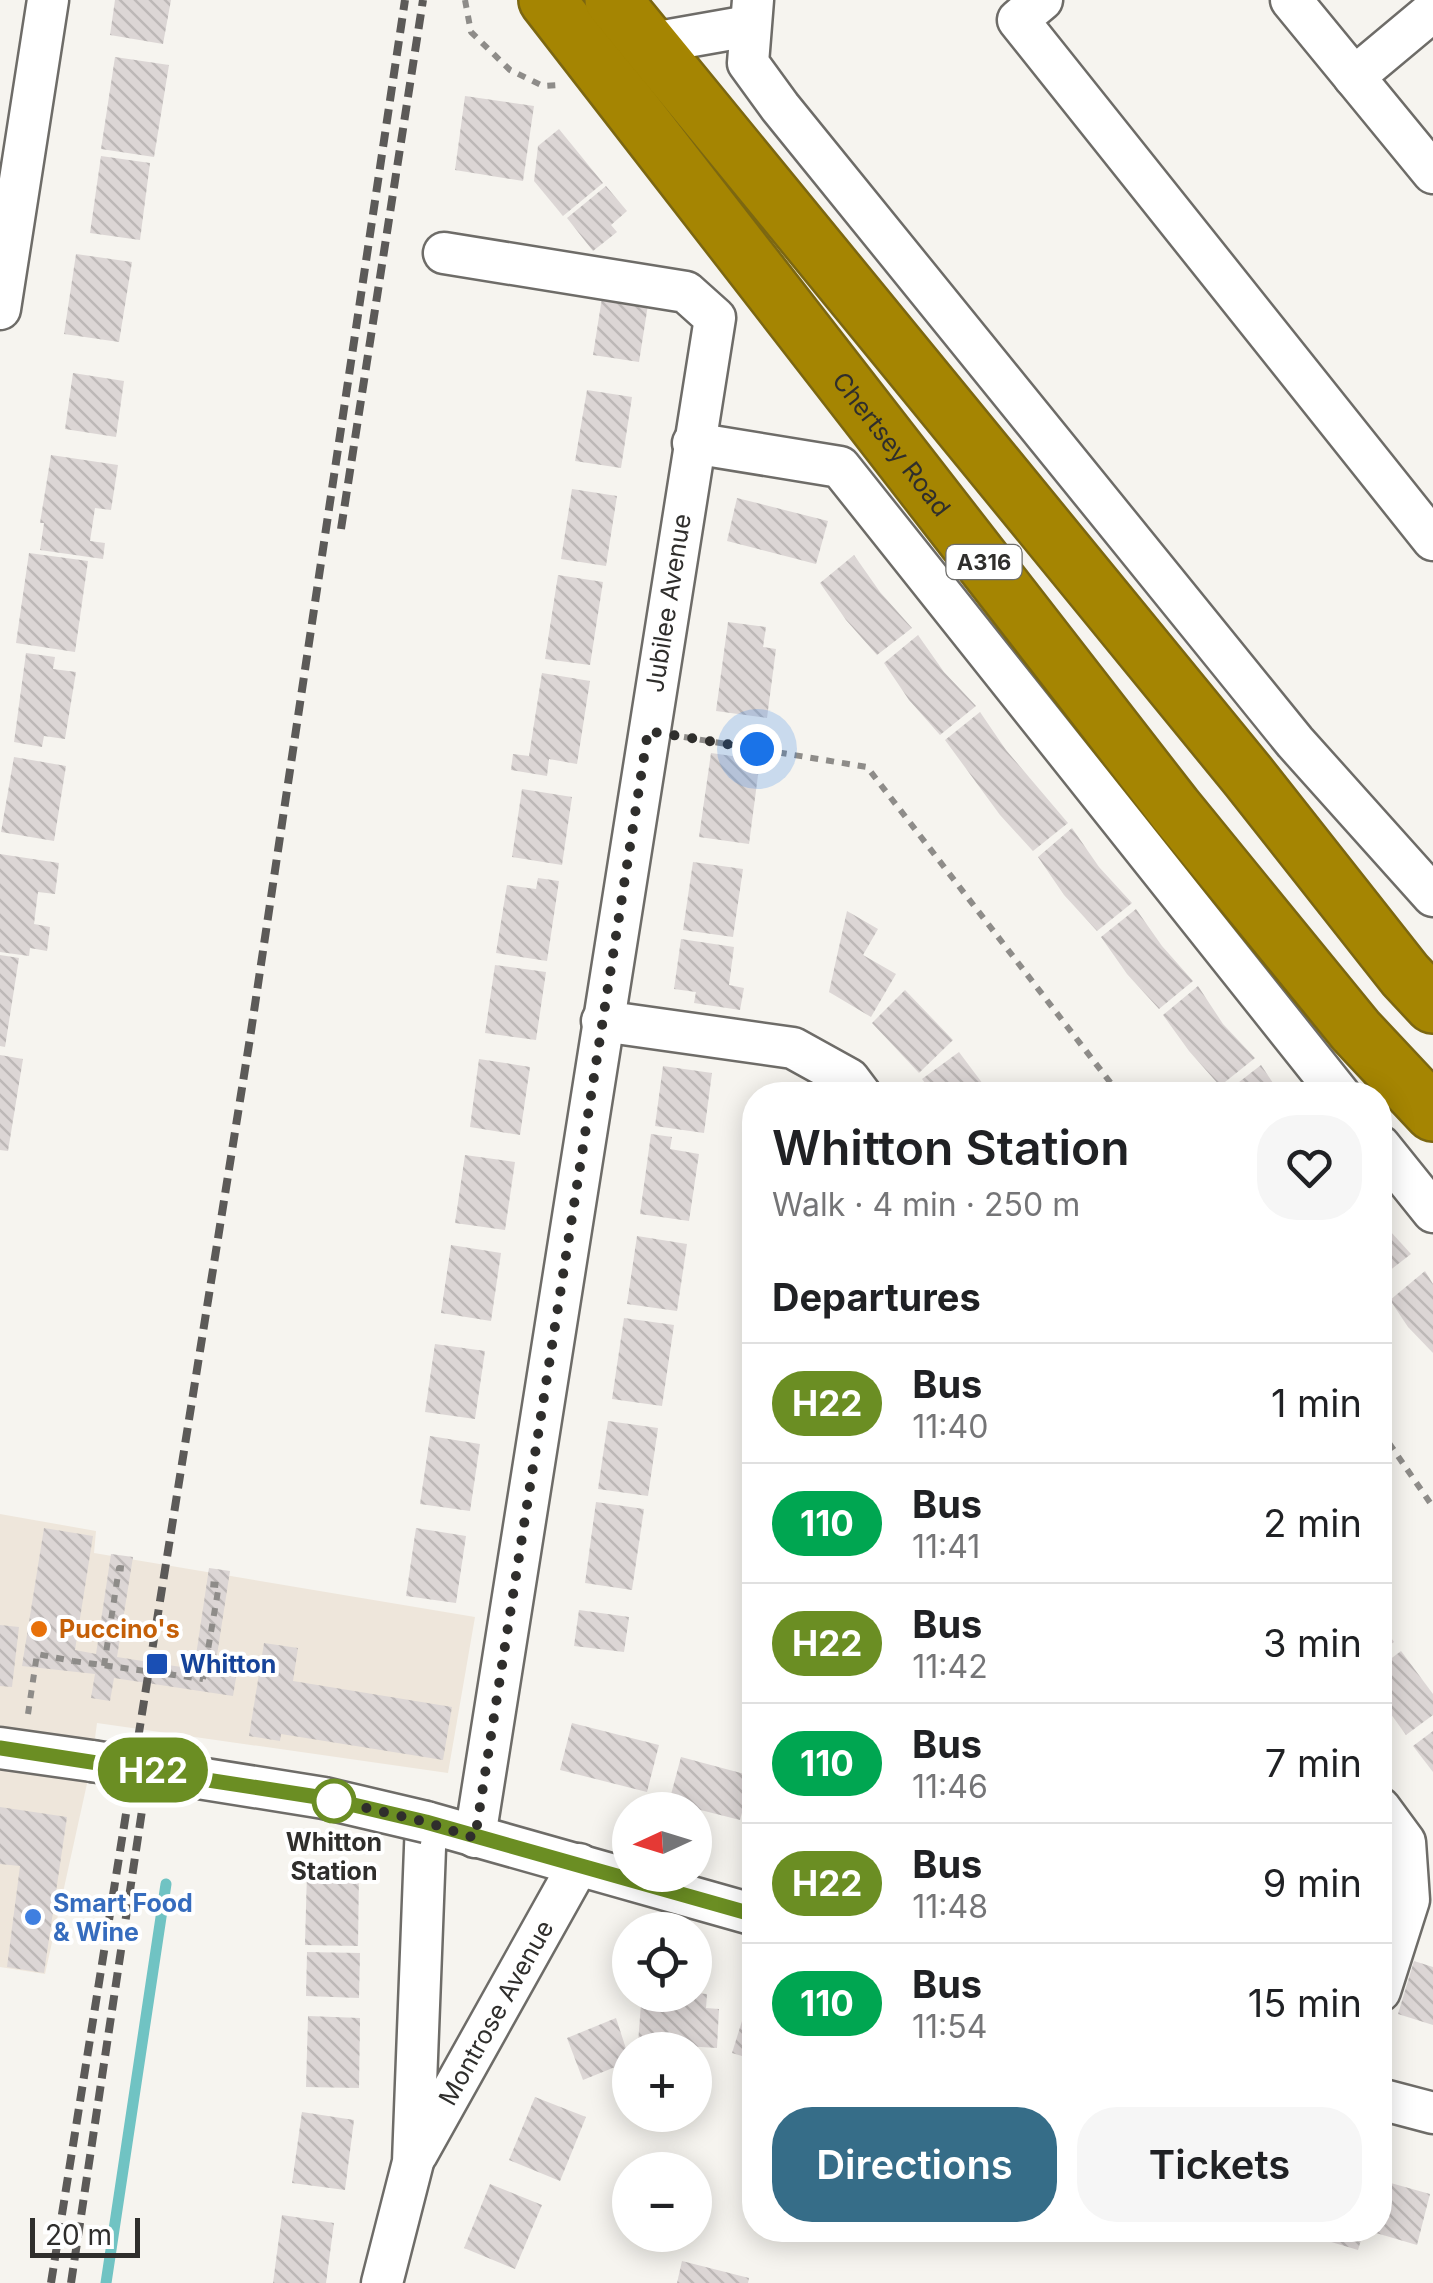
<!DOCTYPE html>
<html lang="en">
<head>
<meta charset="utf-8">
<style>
  :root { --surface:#fff; --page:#f6f6f6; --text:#202124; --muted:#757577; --line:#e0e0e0; --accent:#366d88 }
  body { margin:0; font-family:Inter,sans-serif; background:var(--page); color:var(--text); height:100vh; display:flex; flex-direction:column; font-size:38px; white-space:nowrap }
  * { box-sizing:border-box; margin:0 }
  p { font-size:32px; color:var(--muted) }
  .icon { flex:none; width:55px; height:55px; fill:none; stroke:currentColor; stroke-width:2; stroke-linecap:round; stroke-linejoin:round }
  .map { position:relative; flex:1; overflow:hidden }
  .sheet { position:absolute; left:742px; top:1082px; width:650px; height:1160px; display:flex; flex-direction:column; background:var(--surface); border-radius:40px; box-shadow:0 5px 25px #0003 }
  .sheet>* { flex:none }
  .badge { padding:0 20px; border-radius:32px; font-size:35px; line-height:65px }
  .needle { width:65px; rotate:266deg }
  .tools { position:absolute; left:612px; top:1792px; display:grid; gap:20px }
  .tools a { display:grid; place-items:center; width:100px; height:100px; border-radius:50%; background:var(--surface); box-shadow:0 5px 25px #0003; font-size:50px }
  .scale { position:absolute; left:30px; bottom:25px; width:110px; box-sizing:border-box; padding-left:10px; border:5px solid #2f2e2c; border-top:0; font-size:28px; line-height:35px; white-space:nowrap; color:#2f2e2c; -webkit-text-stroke:8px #fff; paint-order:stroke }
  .you { position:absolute; width:50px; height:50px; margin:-25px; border:8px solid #fff; border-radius:50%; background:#1a73e8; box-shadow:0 0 0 15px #1a73e833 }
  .map>.badge { position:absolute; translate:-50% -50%; box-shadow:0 0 0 5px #fff }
  h2 { padding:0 30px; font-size:38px; line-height:90px }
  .round { display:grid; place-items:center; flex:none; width:105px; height:105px; border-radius:40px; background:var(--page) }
  .headline { display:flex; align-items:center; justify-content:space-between; height:170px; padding:0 30px }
  h1 { font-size:48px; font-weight:600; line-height:75px }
  .primary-button { display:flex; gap:20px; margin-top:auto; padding:20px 30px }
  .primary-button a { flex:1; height:115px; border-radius:40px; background:var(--accent); color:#fff; font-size:40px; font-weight:600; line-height:115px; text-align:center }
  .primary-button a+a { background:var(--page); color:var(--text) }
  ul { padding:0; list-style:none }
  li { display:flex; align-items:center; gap:30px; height:120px; padding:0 30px; border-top:2px solid var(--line) }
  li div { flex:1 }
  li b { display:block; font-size:38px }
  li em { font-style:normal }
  li .badge { min-width:110px; font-weight:700; text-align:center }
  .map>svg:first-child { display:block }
</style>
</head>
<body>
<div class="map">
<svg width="1433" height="2283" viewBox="0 0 1433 2283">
  <defs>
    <pattern id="building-back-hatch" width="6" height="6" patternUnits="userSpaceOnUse" patternTransform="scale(2.5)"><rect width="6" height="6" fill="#dcd6d5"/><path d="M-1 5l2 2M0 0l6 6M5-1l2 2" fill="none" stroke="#bdb8b7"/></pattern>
  </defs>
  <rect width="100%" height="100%" fill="#f6f4ef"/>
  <polygon fill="#eee6db" points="0,1514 96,1531 94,1553 475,1617 448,1773 97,1723 92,1761 45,1974 0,1967"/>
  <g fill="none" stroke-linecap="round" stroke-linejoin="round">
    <polyline stroke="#70c3c3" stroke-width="11" points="106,2283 166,1884"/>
  </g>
  <g fill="url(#building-back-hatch)">
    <polygon points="115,0 171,0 163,44 110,35"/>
    <polygon points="115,57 169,65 154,157 101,149"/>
    <polygon points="465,96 534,106 523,181 455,170"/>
    <polygon points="559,129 603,183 563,216 534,181 538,146"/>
    <polygon points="101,156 150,163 140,240 90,233"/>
    <polygon points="606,186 627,211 611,225 617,232 593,251 567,218"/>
    <polygon points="76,254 132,262 119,342 64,334"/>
    <polygon points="604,285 650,292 639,362 593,355"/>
    <polygon points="73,373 124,381 116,437 65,429"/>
    <polygon points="587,390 632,397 621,468 575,461"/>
    <polygon points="51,455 118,465 111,510 95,508 90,541 105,543 103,559 40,550 44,523 40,523"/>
    <polygon points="572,489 617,496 606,566 561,559"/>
    <polygon points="737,498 828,521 816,564 727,541"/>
    <polygon points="29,553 88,561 75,652 16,643"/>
    <polygon points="854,555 880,592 912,628 877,655 846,620 820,583"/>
    <polygon points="558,575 603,582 590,665 545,659"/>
    <polygon points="728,622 766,627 763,647 776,649 767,718 716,711"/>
    <polygon points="918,635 944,672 976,706 940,735 909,700 884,663"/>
    <polygon points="26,653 55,657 53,669 76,672 65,739 44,736 42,747 14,742"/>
    <polygon points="542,673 590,681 577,764 549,759 547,776 511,770 513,754 529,756"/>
    <polygon points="980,712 1006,750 1068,823 1033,851 1000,815 945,740"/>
    <polygon points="711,753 760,760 749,844 699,837"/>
    <polygon points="14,757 66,766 54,841 1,832"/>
    <polygon points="522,789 572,797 562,865 512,857"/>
    <polygon points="1072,828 1099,867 1132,903 1097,931 1064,895 1038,857"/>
    <polygon points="0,854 59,863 55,894 38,892 34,924 50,927 47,951 30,948 29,956 0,952"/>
    <polygon points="693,862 743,869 733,937 683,930"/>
    <polygon points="538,878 559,881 547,961 496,953 507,885 536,889"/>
    <polygon points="1136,909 1162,946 1193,981 1159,1009 1127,974 1101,937"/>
    <polygon points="847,911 878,929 863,955 896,974 871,1017 829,992"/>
    <polygon points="681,939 734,947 729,985 744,988 740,1010 694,1003 696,992 674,989"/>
    <polygon points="0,955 19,958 5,1047 0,1046"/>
    <polygon points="495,965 546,972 536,1040 485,1033"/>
    <polygon points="1198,986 1223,1024 1255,1058 1220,1086 1189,1051 1163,1015"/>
    <polygon points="905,990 953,1040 919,1073 872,1023"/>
    <polygon points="959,1052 980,1080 991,1095 934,1095 922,1079"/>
    <polygon points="0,1055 23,1059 8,1151 0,1150"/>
    <polygon points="479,1059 530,1067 520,1135 470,1127"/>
    <polygon points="1261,1065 1281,1095 1227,1095 1225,1093"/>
    <polygon points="663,1066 712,1073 704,1133 655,1126"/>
    <polygon points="651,1134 672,1137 670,1149 699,1154 689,1221 640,1214"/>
    <polygon points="465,1155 515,1162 505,1230 455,1223"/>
    <polygon points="1380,1220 1411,1254 1380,1278"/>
    <polygon points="637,1236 687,1244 677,1311 627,1304"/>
    <polygon points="451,1245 501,1253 491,1321 441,1313"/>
    <polygon points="1425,1271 1433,1284 1433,1353 1408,1327 1390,1300"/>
    <polygon points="624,1318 674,1325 662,1406 612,1399"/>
    <polygon points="435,1344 485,1351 475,1419 425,1412"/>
    <polygon points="608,1421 658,1428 648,1496 598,1489"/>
    <polygon points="430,1436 480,1444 470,1511 420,1504"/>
    <polygon points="596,1502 644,1509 632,1590 585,1583"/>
    <polygon points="44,1528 93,1536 75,1650 96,1654 111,1554 133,1557 117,1657 194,1669 209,1568 230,1571 215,1668 237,1672 233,1696 114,1678 110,1701 91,1698 95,1674 22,1666"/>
    <polygon points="416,1528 466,1536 456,1603 406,1596"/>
    <polygon points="579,1610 629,1617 624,1652 574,1646"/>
    <polygon points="1380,1622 1394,1642 1380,1652"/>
    <polygon points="0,1625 19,1627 12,1687 0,1686"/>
    <polygon points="264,1643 298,1648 293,1681 452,1707 443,1760 281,1734 280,1741 249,1736"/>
    <polygon points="1401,1651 1433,1694 1433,1715 1406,1735 1380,1699 1380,1667"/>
    <polygon points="572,1723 659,1745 647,1792 560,1770"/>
    <polygon points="1433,1731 1433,1772 1413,1746"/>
    <polygon points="681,1757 752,1776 740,1820 669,1802"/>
    <polygon points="0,1807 67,1817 44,1973 7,1967 20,1866 0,1864"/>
    <polygon points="307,1871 359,1872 358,1946 305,1945"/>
    <polygon points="307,1952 360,1953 359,1998 306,1996"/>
    <polygon points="1414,1961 1433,1967 1433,2025 1398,2014"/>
    <polygon points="695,1993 707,1994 706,2008 719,2009 717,2048 638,2043 641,2004 677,2006 678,1995"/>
    <polygon points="747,2005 755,2008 755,2060 732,2053"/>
    <polygon points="308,2016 360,2018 359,2088 306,2087"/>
    <polygon points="616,2018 630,2061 583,2080 567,2038"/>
    <polygon points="535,2097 586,2117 560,2181 509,2160"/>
    <polygon points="302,2112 354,2120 345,2190 292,2183"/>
    <polygon points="1380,2180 1430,2194 1417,2245 1376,2233 1380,2230 1383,2206 1380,2206"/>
    <polygon points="490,2184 542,2205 515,2269 464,2248"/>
    <polygon points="282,2215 334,2223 326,2283 273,2283"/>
    <polygon points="1320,2230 1364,2230 1358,2250 1318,2238"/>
    <polygon points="682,2261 749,2278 748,2283 677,2283"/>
  </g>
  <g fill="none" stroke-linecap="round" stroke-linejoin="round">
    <g stroke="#6e6c68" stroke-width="45">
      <g id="minor">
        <polyline points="753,0 748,63 780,107 1295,742 1433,896"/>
        <polyline points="1042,0 1018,20 1433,540"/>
        <polyline points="1291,0 1433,173"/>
        <polyline points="647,44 749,26"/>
        <polyline points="1354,77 1433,11"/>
        <polyline points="444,253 686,292 715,318 475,1837"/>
        <polyline points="0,309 48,0"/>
        <polyline points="693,443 840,467 1340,1095"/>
        <polyline points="602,1021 793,1048 849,1079 861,1095"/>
        <polyline points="1380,1146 1433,1212"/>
        <polyline points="0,1748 92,1761"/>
        <polyline points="1380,1808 1405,1842 1409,1900 1380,1991"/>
        <polyline points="1380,2099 1433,2113"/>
        <path id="s1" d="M417 2154 579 1864"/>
        <polyline points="382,2283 413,2162 426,1822 755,1915"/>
      </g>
    </g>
    <g stroke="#7c6711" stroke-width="60">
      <g id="highway">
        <path id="s2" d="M547 0 1174 808 1356 1031 1433 1113"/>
        <polyline points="613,0 1248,776 1405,975 1433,1005"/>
      </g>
    </g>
    <g stroke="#8e8c89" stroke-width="6" stroke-dasharray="8 8" stroke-linecap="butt">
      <polyline points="465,0 471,32 510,70 543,86 559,85"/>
      <polyline points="684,737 867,767 1120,1095"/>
      <polyline points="1380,1430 1433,1507"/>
      <polyline points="104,1666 119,1568 130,1569"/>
      <polyline points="203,1679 219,1585 207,1584"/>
      <polyline points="28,1714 37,1654 73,1661"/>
    </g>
    <use href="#minor" stroke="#fff" stroke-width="40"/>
    <use href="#highway" stroke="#a58502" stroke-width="55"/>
    <g stroke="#5c5a58" stroke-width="8" stroke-dasharray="15 8" stroke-linecap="butt">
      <polyline points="341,529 423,0"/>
      <polyline points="51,2283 250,1038 405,0"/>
      <polyline points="71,2283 146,1784"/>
    </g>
    <g stroke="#6e6c68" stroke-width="45" stroke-linecap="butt">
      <polyline id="minor-bridge" points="92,1761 324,1798 426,1822"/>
    </g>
    <polyline stroke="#8e8c89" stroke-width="6" stroke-dasharray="8 8" stroke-linecap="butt" points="73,1661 203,1679"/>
    <use href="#minor-bridge" stroke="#fff" stroke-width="40"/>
  </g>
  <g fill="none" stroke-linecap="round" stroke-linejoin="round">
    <g stroke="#fff" stroke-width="22">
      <polyline id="line" points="0,1748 324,1798 426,1822 755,1915"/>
    </g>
    <use href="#line" stroke="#6b8e23" stroke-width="15"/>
    <polyline stroke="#2f2e2c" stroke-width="10" stroke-dasharray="0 18" points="334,1801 324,1798 426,1822 475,1838 648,731 757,749"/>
  </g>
  <circle fill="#e8710a" stroke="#fff" stroke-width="4" cx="39" cy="1629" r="10"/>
  <rect fill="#1a4fb4" stroke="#fff" stroke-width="4" x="145" y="1652" width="24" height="24" rx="5"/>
  <circle fill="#fff" stroke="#6b8e23" stroke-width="5" cx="334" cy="1801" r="20"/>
  <circle fill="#3f7fe0" stroke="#fff" stroke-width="4" cx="33" cy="1917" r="10"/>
  <g text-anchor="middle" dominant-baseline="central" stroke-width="8" stroke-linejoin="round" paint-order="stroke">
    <rect fill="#fff" stroke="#6d6d6b" stroke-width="2.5" x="946.5" y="545" width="75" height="34" rx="8"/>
    <g font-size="22" font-weight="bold" fill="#2f2e2c">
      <text x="984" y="562">A316</text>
    </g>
    <g font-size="25" fill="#2f2e2c" stroke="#fff">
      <text stroke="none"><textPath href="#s2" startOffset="562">Chertsey Road</textPath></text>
      <text transform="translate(668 603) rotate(-81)">Jubilee Avenue</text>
      <text stroke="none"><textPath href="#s1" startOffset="162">Montrose Avenue</textPath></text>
    </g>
    <g font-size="25" font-weight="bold" fill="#c56008" stroke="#fff" text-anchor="start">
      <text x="59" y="1629">Puccino's</text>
    </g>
    <g font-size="25" font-weight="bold" fill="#164399" stroke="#fff" text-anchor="start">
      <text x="180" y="1664">Whitton</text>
    </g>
    <g font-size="25" font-weight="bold" fill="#2f2e2c" stroke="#fff">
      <text x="334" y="1842">Whitton<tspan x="334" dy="29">Station</tspan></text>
    </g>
    <g font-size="25" font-weight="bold" fill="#366cbe" stroke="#fff" text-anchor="start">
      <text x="53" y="1903">Smart Food<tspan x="53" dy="29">&amp; Wine</tspan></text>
    </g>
  </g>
</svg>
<div class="tools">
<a><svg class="needle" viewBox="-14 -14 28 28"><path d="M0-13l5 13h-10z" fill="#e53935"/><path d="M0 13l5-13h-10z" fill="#757577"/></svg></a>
<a><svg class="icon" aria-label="locate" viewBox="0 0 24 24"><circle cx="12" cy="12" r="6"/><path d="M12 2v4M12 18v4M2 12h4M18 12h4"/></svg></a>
<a>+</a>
<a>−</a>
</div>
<div class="scale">20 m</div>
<div class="you" style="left:757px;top:749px"></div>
<b class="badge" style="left:153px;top:1770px;background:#6b8e23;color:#fff">H22</b>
<section class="sheet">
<div class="headline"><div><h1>Whitton Station</h1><p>Walk · 4 min · 250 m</p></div><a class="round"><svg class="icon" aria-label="heart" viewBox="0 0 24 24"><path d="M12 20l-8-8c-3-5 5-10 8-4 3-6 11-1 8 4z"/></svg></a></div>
<h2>Departures</h2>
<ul>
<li><span class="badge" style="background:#6b8e23;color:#fff">H22</span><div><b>Bus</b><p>11:40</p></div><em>1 min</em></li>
<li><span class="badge" style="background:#00a651;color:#fff">110</span><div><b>Bus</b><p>11:41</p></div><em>2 min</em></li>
<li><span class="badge" style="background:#6b8e23;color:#fff">H22</span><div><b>Bus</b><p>11:42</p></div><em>3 min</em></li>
<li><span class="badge" style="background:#00a651;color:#fff">110</span><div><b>Bus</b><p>11:46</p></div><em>7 min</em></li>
<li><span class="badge" style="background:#6b8e23;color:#fff">H22</span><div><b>Bus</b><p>11:48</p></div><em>9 min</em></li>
<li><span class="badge" style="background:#00a651;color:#fff">110</span><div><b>Bus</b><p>11:54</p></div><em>15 min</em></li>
</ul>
<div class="primary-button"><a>Directions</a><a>Tickets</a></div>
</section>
</div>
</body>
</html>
